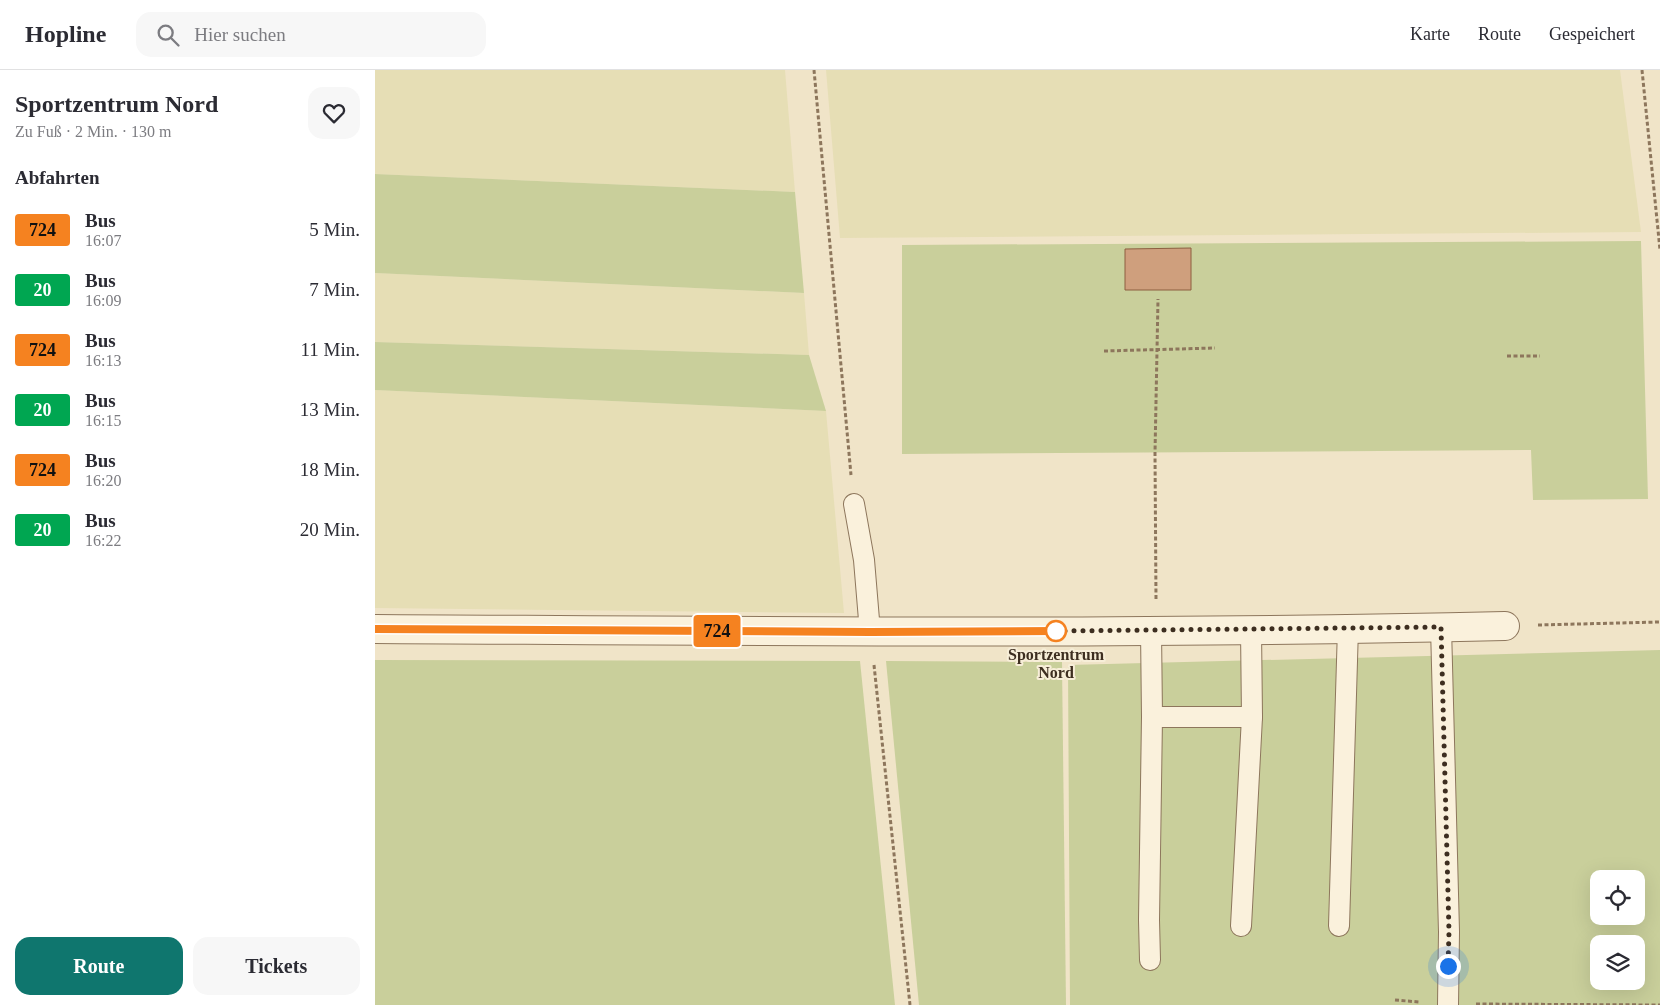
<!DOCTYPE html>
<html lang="de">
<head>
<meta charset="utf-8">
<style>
  :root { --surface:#fff; --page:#f7f7f7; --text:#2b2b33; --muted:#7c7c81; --line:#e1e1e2; --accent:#0f766e }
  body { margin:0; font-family:"Times New Roman",serif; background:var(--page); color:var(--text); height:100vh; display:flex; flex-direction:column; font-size:19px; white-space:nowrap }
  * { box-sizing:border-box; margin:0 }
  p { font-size:16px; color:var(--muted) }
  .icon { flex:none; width:28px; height:28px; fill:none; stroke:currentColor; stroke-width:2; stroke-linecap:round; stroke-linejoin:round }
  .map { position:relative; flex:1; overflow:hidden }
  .details { display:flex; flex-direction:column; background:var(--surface); width:375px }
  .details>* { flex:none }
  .badge { padding:0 10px; border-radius:4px; font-size:18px; line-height:32px }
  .fabs { position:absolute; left:1215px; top:800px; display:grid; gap:10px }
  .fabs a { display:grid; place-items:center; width:55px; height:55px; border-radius:10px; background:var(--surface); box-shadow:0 5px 20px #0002; font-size:25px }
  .you { position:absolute; width:25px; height:25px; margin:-12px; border:4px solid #fff; border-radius:50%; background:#1a73e8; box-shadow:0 0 0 8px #1a73e833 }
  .map>.badge { position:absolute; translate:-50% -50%; box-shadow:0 0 0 2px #fff }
  h2 { padding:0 15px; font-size:19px; line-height:45px }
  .round { display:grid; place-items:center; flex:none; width:52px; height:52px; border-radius:15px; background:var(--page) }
  .overview { display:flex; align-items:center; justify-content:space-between; height:85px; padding:0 15px }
  h1 { font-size:24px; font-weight:700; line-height:38px }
  .primary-button { display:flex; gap:10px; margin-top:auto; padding:10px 15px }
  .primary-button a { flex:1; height:58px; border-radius:15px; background:var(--accent); color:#fff; font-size:20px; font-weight:700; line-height:58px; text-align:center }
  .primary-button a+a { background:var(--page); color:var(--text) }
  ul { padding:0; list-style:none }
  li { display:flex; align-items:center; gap:15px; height:60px; padding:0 15px }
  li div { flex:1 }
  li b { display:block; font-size:19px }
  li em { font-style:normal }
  li .badge { min-width:55px; font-weight:700; text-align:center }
  header { display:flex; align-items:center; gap:30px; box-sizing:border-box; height:70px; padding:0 25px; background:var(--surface); border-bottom:1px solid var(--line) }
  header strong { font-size:24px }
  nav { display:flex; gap:28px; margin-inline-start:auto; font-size:18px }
  .search { width:350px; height:45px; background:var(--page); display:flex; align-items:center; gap:12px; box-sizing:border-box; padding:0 18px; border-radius:15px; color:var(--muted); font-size:19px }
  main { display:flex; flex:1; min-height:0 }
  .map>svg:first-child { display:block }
</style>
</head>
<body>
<header>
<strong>Hopline</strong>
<div class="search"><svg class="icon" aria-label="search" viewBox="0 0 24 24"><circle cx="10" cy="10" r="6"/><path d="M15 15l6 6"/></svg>Hier suchen</div>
<nav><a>Karte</a><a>Route</a><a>Gespeichert</a></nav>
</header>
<main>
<section class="details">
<div class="overview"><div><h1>Sportzentrum Nord</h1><p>Zu Fuß · 2 Min. · 130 m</p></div><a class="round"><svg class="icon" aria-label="heart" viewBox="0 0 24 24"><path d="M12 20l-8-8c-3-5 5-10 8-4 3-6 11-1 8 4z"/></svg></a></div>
<h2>Abfahrten</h2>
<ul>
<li><span class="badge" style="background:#f58220;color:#111">724</span><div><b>Bus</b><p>16:07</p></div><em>5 Min.</em></li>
<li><span class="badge" style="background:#00a651;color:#fff">20</span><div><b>Bus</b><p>16:09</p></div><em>7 Min.</em></li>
<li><span class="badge" style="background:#f58220;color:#111">724</span><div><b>Bus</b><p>16:13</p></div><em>11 Min.</em></li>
<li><span class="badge" style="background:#00a651;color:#fff">20</span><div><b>Bus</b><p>16:15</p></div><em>13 Min.</em></li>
<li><span class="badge" style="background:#f58220;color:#111">724</span><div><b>Bus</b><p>16:20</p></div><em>18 Min.</em></li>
<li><span class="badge" style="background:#00a651;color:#fff">20</span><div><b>Bus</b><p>16:22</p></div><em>20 Min.</em></li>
</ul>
<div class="primary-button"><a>Route</a><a>Tickets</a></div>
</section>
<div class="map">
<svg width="1285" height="935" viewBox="0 0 1285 935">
  <rect width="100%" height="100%" fill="#f0e4c8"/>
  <g fill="#e6deb5">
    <polygon points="0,0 410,0 420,122 0,104"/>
    <polygon points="451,0 1245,0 1266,162 465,168"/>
    <polygon points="0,203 429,223 434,285 0,272"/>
    <polygon points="0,320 451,341 469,543 0,538"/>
  </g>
  <g fill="#c9cf9b" fill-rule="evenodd">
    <polygon points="0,104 420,122 429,223 0,203"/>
    <polygon points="1266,171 1273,429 1158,430 1156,380 527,384 527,175"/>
    <polygon points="0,272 434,285 451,341 0,320"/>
    <path d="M1285 580V935H695L693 595ZM1224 809H1261V846H1224ZM1224 874H1261V911H1224Z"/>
    <polygon points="0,590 485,591 520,935 0,935"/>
    <polygon points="511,591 687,592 691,935 544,935"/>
  </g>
  <polygon fill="#cf9f7d" stroke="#8d5f41" points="816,178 816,220 750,220 750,179"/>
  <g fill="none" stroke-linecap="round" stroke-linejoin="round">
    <g stroke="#8d765c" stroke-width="22">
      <g id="lane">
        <polyline points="479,434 489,490 495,562"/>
        <polyline points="1066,557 1074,862 1073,935"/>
        <polyline points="776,560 777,647 877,647 876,560"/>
        <polyline points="866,856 877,647"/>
        <polyline points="964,856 973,558"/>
        <polyline points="775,890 774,850 777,647"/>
      </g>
    </g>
    <g stroke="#8d765c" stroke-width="30">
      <path id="street" d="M0 559C376 561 753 565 1130 556"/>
    </g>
    <g stroke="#8d765c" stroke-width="3" stroke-dasharray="4 2.5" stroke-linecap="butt">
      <polyline points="439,0 476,405"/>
      <polyline points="1267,0 1285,180"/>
      <polyline points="729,281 840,278"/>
      <polyline points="1132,286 1165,286"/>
      <polyline points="781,529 780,383 783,229"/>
      <polyline points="1163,555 1285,552"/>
      <polyline points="499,595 535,935"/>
      <polyline points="1020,930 1044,932"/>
      <polyline points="1101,934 1285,935"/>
    </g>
    <use href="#lane" stroke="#faf1dc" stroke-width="20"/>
    <use href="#street" stroke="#faf1dc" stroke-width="28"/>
  </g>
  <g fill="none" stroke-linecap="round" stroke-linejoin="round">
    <g stroke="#fff" stroke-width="11">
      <polyline id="line" points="0,559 495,562 683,561"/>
    </g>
    <use href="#line" stroke="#f58220" stroke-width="8"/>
    <polyline stroke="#3d2e20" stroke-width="5" stroke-dasharray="0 9" points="681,561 1066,557 1074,862 1073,896"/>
  </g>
  <circle fill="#fff" stroke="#f58220" stroke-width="2.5" cx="681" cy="561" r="10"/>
  <g text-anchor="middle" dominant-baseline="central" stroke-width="4" stroke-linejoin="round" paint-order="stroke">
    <g font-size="16" font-weight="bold" fill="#3d2e20" stroke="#f7eed8">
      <text x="681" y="584">Sportzentrum<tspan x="681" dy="18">Nord</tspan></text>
    </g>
  </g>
</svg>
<div class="fabs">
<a><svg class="icon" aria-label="locate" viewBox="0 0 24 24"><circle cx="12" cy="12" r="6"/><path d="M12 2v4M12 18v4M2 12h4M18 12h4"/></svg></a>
<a><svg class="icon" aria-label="layers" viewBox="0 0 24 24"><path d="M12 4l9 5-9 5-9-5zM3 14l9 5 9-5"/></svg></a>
</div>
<div class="you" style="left:1073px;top:896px"></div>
<b class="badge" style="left:342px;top:561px;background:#f58220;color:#111">724</b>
</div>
</main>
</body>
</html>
